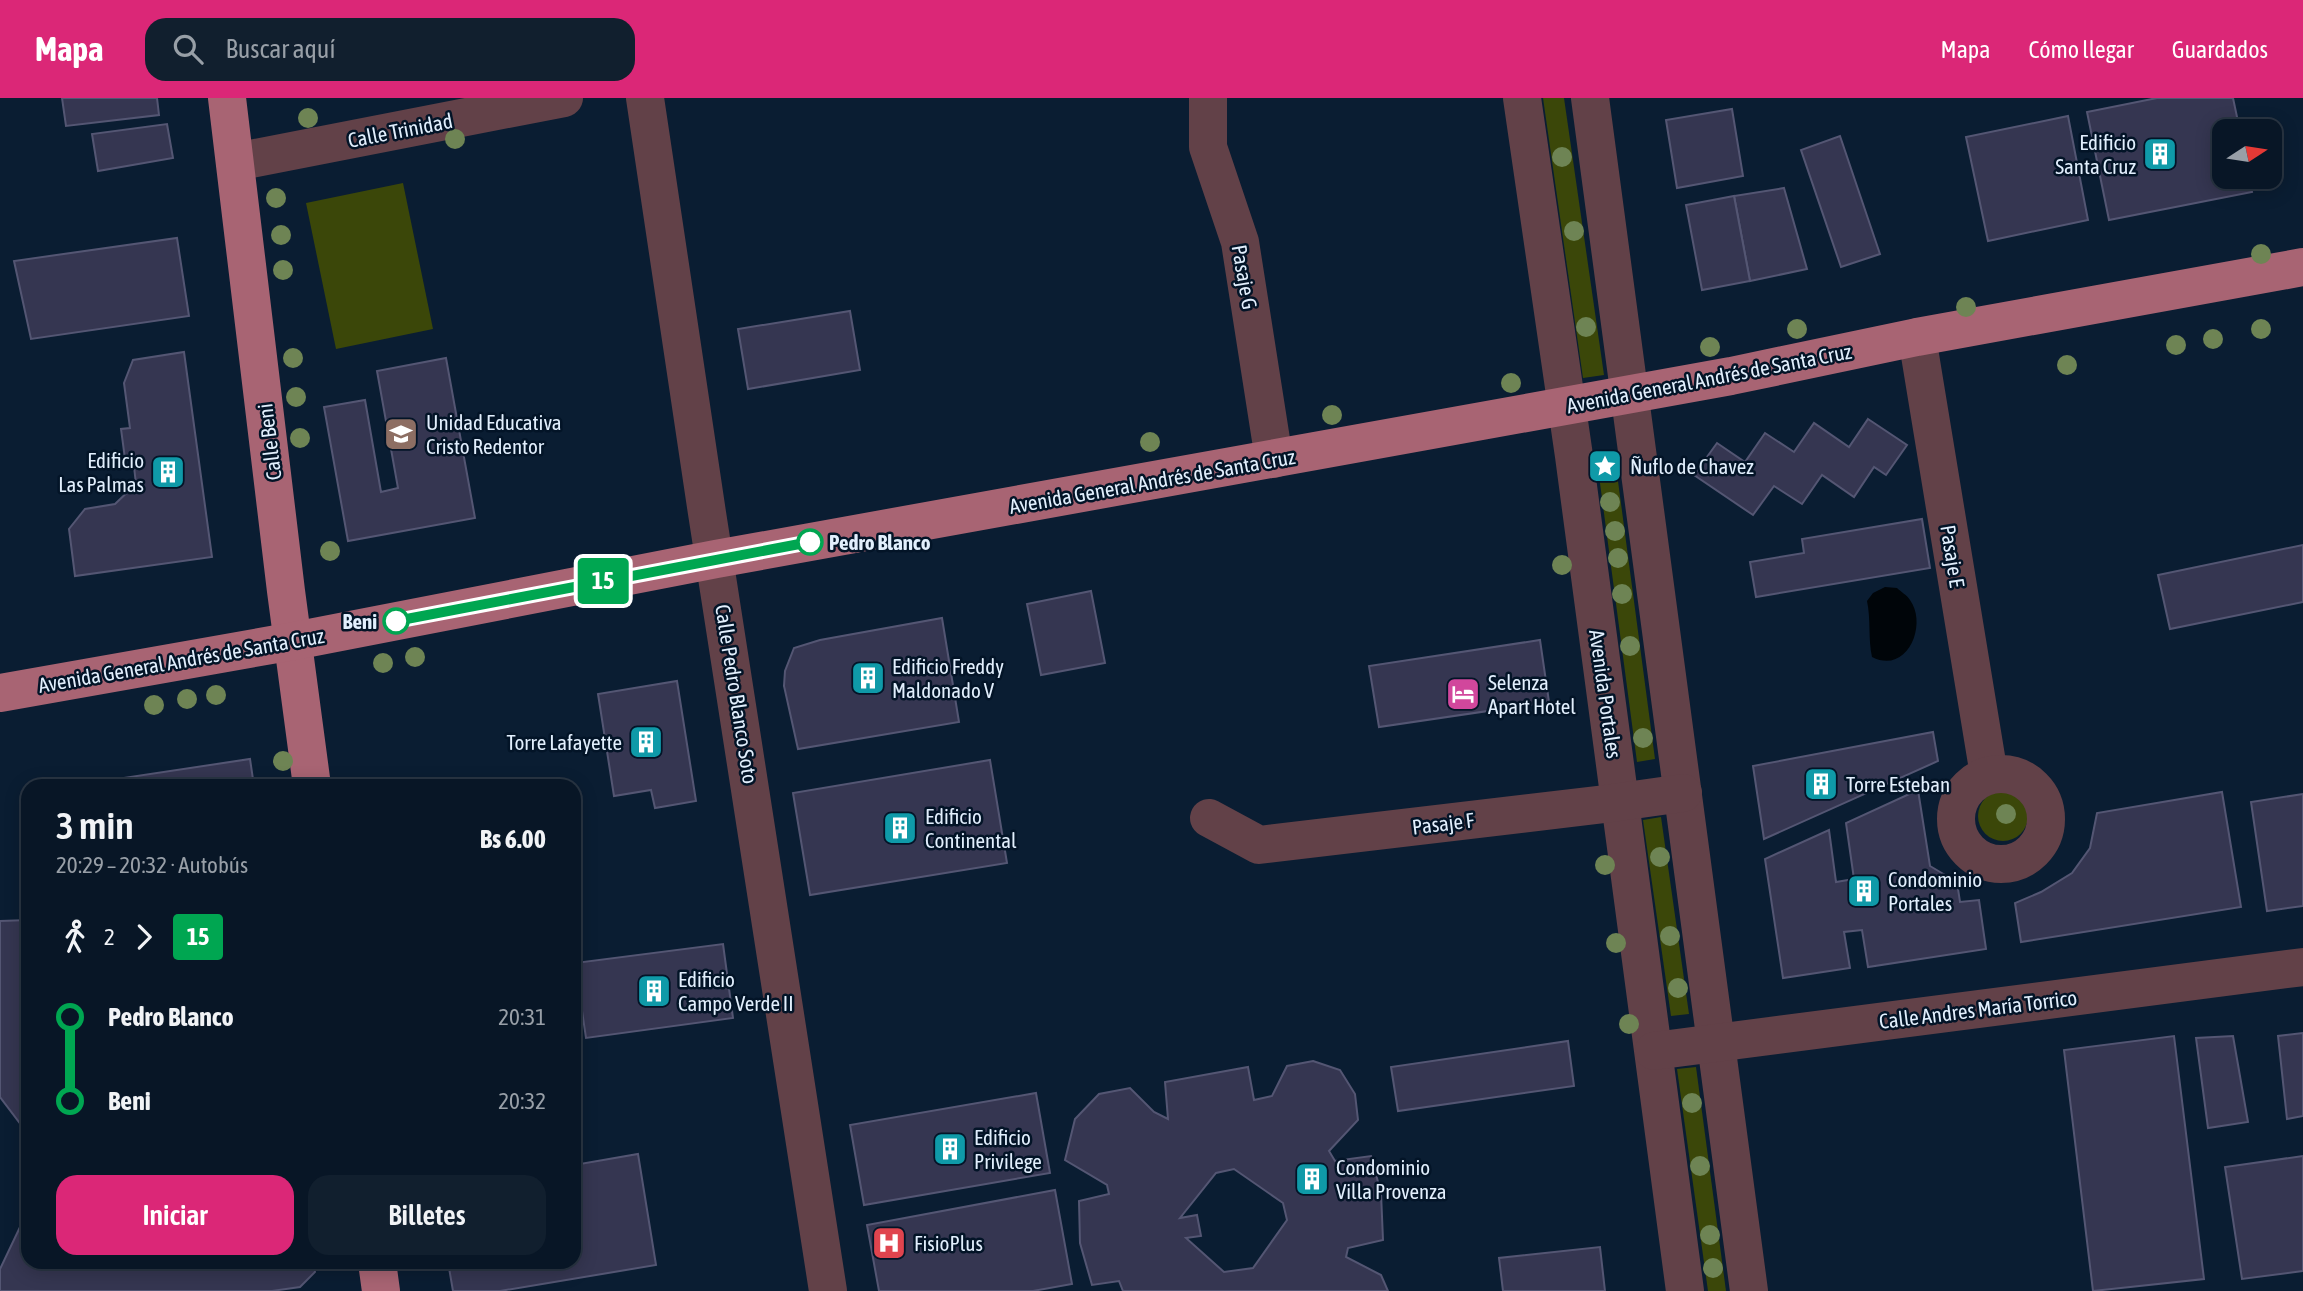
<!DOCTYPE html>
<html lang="es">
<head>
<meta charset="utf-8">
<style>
  :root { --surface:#081626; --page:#111f2e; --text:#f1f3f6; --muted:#989fa7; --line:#293543; --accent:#db2777 }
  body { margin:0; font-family:"Asap Condensed",sans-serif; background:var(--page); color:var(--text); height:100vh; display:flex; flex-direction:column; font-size:26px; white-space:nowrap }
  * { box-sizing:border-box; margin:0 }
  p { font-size:23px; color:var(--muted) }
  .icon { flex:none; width:38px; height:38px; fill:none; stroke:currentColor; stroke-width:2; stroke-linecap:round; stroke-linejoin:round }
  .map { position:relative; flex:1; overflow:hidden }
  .details { position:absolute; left:21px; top:681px; width:560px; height:490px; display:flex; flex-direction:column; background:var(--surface); border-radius:21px; box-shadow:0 4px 18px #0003,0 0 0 2px var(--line) }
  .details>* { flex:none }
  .badge { padding:0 14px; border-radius:5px; font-size:24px; line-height:46px }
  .needle { width:46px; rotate:78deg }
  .buttons { position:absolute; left:2212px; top:21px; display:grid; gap:14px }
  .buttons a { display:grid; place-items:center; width:70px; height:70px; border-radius:14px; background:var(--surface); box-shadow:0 4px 18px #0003,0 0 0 2px var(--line); font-size:35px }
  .map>.badge { position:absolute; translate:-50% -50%; box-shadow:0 0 0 4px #fff }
  .legs { display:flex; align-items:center; gap:10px; height:77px; padding:0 35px; font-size:23px }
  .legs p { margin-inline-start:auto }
  .headline { display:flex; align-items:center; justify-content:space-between; height:119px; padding:0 35px }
  h1 { font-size:38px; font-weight:600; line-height:52px }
  .button { display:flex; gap:14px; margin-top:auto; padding:14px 35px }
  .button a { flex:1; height:80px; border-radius:21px; background:var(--accent); color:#fff; font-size:28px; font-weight:600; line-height:80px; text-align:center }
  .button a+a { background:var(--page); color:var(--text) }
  ul { padding:0 35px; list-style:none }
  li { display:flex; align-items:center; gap:24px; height:84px; font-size:26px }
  li i { display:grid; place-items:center; width:10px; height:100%; margin:0 9px; background:currentColor }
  li i::after { content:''; width:18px; height:18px; margin:-9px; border:5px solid; border-radius:50%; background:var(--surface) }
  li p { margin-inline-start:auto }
  li:first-child i { background:linear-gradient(#0000 50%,currentColor 0) }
  li:last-child i { background:linear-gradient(currentColor 50%,#0000 0) }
  header { display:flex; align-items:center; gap:42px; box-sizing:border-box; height:98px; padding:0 35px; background:var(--accent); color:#fff }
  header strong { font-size:33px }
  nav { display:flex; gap:38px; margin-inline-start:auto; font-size:24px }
  .search { width:490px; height:63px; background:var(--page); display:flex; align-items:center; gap:18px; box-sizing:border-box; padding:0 24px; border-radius:21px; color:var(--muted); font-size:26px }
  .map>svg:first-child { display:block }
</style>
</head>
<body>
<header>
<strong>Mapa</strong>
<div class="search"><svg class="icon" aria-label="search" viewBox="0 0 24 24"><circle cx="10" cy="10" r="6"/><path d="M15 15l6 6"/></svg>Buscar aquí</div>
<nav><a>Mapa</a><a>Cómo llegar</a><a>Guardados</a></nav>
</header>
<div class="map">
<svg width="2303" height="1193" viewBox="0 0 2303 1193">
  <rect width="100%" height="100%" fill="#0a1d32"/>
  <g fill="#3b4709">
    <polygon points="1543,0 1564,0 1604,277 1583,280"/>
    <polygon points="403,85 433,231 336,251 306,105"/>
    <polygon points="1614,353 1655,661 1637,664 1596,355 1598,359 1613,357"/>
    <circle cx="2003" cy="718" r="25"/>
    <polygon points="1661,719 1689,916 1671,918 1643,722"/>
    <polygon points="1696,969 1726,1193 1708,1193 1677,971"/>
  </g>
  <path fill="#000509" d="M1885 489 1897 490C1901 494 1907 497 1910 502 1928 527 1907 577 1872 559 1868 540 1871 522 1867 503L1873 495Z"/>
  <g fill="#353651" stroke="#545673" stroke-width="2" fill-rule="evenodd">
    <polygon points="62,0 157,0 159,17 66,28"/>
    <polygon points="2157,0 2233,0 2240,33 2224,33 2224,79 2249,79 2252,94 2109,122 2087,14"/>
    <polygon points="1732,11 1743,78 1677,90 1666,22"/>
    <polygon points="2068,18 2088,122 1988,143 1966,39"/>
    <polygon points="167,26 173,60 98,73 92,36"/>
    <polygon points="1840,38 1880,156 1841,169 1801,52"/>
    <polygon points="1784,90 1807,171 1750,183 1734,98"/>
    <polygon points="1734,98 1750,183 1702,192 1686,107"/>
    <polygon points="177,140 189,218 31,241 14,163"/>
    <polygon points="850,213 860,272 748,291 738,231"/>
    <polygon points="184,254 212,459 75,478 69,431 85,411 115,406 136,386 133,360 125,361 121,331 130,330 124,285 133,262"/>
    <polygon points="446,260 475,420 348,443 324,309 365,302 381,394 398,390 377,273"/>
    <polygon points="1868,321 1907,347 1886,377 1874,369 1854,399 1822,377 1802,406 1774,388 1753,417 1694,377 1717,345 1745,364 1765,335 1794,354 1814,325 1849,349"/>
    <polygon points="1922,421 1930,470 1756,499 1750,464 1804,455 1802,441"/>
    <polygon points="2303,447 2303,504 2170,531 2158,477"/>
    <polygon points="1091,493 1105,565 1041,577 1027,506"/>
    <polygon points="942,520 959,624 798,651 784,588 785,573 794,550 820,542"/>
    <polygon points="1540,542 1549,604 1379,629 1369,568"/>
    <polygon points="677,583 696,703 655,710 651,692 614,698 598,596"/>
    <polygon points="1933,634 1938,663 1764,741 1753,668"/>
    <polygon points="250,661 254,688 111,688 110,682"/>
    <polygon points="990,662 1007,765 810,797 793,695"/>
    <polygon points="1918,692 1930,768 1957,784 1960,804 1979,802 1986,851 1868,869 1862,832 1844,834 1850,870 1783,880 1765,761 1829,732 1836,784 1854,781 1846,725"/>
    <polygon points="2222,694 2241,809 2021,844 2015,805 2041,794 2072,775 2090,750 2097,715"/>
    <polygon points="2303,696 2303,808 2267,813 2251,704"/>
    <polygon points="28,822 28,1036 0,999 0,823"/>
    <polygon points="723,846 733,920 586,940 575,865"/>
    <polygon points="2303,935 2303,1018 2287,1021 2278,938"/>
    <polygon points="2174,938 2204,1181 2093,1193 2064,952"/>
    <polygon points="2233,938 2248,1024 2208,1030 2196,940"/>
    <polygon points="1568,943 1574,988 1398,1013 1391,969"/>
    <path d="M1313 963 1340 972 1355 996 1358 1022 1329 1053 1335 1063 1371 1058 1381 1095 1383 1142 1348 1150 1346 1159 1381 1177 1388 1193H1123L1119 1183 1092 1187 1080 1145 1079 1103 1109 1096 1107 1087 1065 1062 1075 1021 1099 996 1130 990 1154 1014 1168 1021 1165 984 1248 969 1254 1002 1272 998 1287 968ZM1234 1071 1283 1105 1287 1122 1253 1170 1224 1174 1186 1140 1201 1138 1197 1117 1180 1120 1216 1075Z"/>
    <polygon points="1036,995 1050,1075 864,1107 850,1027"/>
    <polygon points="638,1056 656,1167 500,1193 453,1193 448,1164 574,1164 574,1067"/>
    <polygon points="2303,1058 2303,1173 2242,1181 2225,1069"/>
    <polygon points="1055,1092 1072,1186 1033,1193 879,1193 867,1127"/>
    <polygon points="28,1126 28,1164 313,1164 315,1174 300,1189 272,1193 0,1193 0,1171 21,1127"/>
    <polygon points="1600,1149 1605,1193 1503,1193 1499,1160"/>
  </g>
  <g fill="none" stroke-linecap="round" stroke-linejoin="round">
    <g stroke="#624148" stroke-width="38">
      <polyline points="645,0 707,415 828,1193"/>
      <polyline points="1208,0 1208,49 1240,144 1274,361"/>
      <polyline points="1522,0 1574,358 1685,1193"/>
      <polyline points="1590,0 1749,1193"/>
      <polyline points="235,64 564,0"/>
      <polyline points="1917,239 1989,677"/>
      <circle cx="2001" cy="721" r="45"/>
      <polyline points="1209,720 1259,747 1605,706 1683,695"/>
      <polyline points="1654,953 2303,869"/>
    </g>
    <g stroke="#a86473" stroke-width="38">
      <polyline points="227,0 286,493 312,688"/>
      <polyline points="0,595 294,543 716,461 1731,278 1917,239 2303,169"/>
      <polyline points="377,1164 381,1193"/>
    </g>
  </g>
  <g fill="#6e8454">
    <circle cx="308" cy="20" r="10"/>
    <circle cx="455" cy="41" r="10"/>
    <circle cx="1562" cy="59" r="10"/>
    <circle cx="276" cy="100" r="10"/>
    <circle cx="1574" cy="133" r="10"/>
    <circle cx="281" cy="137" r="10"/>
    <circle cx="2261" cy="156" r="10"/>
    <circle cx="283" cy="172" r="10"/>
    <circle cx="1966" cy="209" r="10"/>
    <circle cx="1586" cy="229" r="10"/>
    <circle cx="1797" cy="231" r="10"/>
    <circle cx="2261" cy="231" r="10"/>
    <circle cx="2213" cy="241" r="10"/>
    <circle cx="2176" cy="247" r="10"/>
    <circle cx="1710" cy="249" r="10"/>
    <circle cx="293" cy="260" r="10"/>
    <circle cx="2067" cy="267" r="10"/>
    <circle cx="1511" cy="285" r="10"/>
    <circle cx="296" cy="299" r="10"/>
    <circle cx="1332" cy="317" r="10"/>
    <circle cx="300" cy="340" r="10"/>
    <circle cx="1150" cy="344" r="10"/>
    <circle cx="1610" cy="404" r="10"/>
    <circle cx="1615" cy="433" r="10"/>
    <circle cx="330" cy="453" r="10"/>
    <circle cx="1618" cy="460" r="10"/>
    <circle cx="1562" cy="467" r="10"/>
    <circle cx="1622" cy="496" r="10"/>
    <circle cx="1630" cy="548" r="10"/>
    <circle cx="415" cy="559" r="10"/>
    <circle cx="383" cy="565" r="10"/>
    <circle cx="216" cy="597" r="10"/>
    <circle cx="187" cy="601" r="10"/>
    <circle cx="154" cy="607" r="10"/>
    <circle cx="1643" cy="640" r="10"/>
    <circle cx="283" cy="663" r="10"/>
    <circle cx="2006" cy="716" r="10"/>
    <circle cx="1660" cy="759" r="10"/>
    <circle cx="1605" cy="767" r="10"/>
    <circle cx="1670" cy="838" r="10"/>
    <circle cx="1616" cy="845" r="10"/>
    <circle cx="1678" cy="890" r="10"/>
    <circle cx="1629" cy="926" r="10"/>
    <circle cx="1692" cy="1005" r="10"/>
    <circle cx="1700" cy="1068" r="10"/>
    <circle cx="1710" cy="1137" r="10"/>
    <circle cx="1713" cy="1170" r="10"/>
  </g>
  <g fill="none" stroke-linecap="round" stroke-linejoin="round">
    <g stroke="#fff" stroke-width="16">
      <polyline id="line-1" points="396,523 810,444"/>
    </g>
    <use href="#line-1" stroke="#00a651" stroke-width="10"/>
  </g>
  <defs>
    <g id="building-square" transform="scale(1.75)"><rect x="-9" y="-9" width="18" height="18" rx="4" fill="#0f9aa8" stroke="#031427"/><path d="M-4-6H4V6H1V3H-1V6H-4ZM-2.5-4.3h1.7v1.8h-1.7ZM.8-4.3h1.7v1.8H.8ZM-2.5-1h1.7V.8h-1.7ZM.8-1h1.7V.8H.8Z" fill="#fff"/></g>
    <g id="school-square" transform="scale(1.75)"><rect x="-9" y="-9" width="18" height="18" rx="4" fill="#8d6e63" stroke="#031427"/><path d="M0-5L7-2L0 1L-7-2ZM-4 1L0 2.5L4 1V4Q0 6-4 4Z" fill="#fff"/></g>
    <g id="sight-square" transform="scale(1.75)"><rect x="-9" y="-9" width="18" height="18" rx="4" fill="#0f9aa8" stroke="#031427"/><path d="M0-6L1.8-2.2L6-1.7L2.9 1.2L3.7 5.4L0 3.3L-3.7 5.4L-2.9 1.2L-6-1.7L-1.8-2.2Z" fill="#fff"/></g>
    <g id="hotel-square" transform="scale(1.75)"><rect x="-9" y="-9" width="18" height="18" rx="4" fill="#d1479c" stroke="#031427"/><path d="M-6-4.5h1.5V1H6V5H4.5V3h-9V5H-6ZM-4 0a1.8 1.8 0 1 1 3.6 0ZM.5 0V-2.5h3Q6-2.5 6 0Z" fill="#fff"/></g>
    <g id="hospital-square" transform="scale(1.75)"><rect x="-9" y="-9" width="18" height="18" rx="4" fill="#e0444e" stroke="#031427"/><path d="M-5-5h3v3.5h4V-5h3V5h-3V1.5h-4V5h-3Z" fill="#fff"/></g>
  </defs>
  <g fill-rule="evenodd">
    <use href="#building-square" x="2160" y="56"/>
    <use href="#school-square" x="401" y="336"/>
    <use href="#sight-square" x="1605" y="368"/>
    <use href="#building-square" x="168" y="374"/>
    <use href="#building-square" x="868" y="580"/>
    <use href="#hotel-square" x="1463" y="596"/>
    <use href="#building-square" x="646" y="644"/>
    <use href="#building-square" x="1821" y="686"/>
    <use href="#building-square" x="900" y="730"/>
    <use href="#building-square" x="1864" y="793"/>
    <use href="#building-square" x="654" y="893"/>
    <use href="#building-square" x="950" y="1051"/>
    <use href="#building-square" x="1312" y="1081"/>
    <use href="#hospital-square" x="889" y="1145"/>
  </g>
  <g fill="#fff" stroke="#00a651" stroke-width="3.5">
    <circle cx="810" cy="444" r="12"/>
    <circle cx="396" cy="523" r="12"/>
  </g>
  <g text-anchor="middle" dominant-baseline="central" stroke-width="5" stroke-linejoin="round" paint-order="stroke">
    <g font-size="21" fill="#e2effd" stroke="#031427">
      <text transform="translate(400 32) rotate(-11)">Calle Trinidad</text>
      <text transform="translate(1245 179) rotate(80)">Pasaje G</text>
      <text transform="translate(1709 280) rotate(-11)">Avenida General Andrés de Santa Cruz</text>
      <text transform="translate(269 344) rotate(-97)">Calle Beni</text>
      <text transform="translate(1152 383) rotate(-10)">Avenida General Andrés de Santa Cruz</text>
      <text transform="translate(1953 458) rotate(81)">Pasaje E</text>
      <text transform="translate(181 562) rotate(-10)">Avenida General Andrés de Santa Cruz</text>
      <text transform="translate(737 596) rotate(81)">Calle Pedro Blanco Soto</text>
      <text transform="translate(1606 596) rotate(82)">Avenida Portales</text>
      <text transform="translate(1443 725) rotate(-7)">Pasaje F</text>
      <text transform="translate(1978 911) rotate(-7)">Calle Andres María Torrico</text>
    </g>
    <g font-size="21" fill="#e2effd" stroke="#031427" text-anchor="start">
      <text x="2136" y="44" text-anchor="end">Edificio<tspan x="2136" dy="24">Santa Cruz</tspan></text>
      <text x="426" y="324">Unidad Educativa<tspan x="426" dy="24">Cristo Redentor</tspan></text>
      <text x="144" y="362" text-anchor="end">Edificio<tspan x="144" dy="24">Las Palmas</tspan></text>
      <text x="1630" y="368">Ñuflo de Chavez</text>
      <text x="892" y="568">Edificio Freddy<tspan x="892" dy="24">Maldonado V</tspan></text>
      <text x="1488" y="584">Selenza<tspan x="1488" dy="24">Apart Hotel</tspan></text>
      <text x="622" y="644" text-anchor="end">Torre Lafayette</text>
      <text x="1846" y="686">Torre Esteban</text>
      <text x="925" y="718">Edificio<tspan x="925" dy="24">Continental</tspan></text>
      <text x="1888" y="781">Condominio<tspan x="1888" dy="24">Portales</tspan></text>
      <text x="678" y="881">Edificio<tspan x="678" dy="24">Campo Verde II</tspan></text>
      <text x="974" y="1039">Edificio<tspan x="974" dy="24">Privilege</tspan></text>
      <text x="1336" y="1069">Condominio<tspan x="1336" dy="24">Villa Provenza</tspan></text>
      <text x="914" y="1145">FisioPlus</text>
    </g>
    <g font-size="21" font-weight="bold" fill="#e2effd" stroke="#031427" text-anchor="start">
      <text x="829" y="444">Pedro Blanco</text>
      <text x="377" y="523" text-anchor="end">Beni</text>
    </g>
  </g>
</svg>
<div class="buttons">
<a><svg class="needle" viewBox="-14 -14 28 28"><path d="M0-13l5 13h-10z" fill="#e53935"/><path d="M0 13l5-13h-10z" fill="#989fa7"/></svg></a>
</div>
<b class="badge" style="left:603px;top:483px;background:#00a651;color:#fff">15</b>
<section class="details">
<div class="headline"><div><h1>3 min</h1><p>20:29 – 20:32 · Autobús</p></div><b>Bs 6.00</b></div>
<div class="legs"><svg class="icon" aria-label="walk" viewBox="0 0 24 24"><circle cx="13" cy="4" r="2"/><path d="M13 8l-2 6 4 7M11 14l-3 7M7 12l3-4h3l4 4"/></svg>2<svg class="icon" aria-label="forward" viewBox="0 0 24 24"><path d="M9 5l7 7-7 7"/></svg><b class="badge" style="background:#00a651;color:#fff">15</b></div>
<ul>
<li><i style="color:#00a651"></i><b>Pedro Blanco</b><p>20:31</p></li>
<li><i style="color:#00a651"></i><b>Beni</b><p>20:32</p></li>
</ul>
<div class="button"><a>Iniciar</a><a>Billetes</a></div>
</section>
</div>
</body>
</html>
